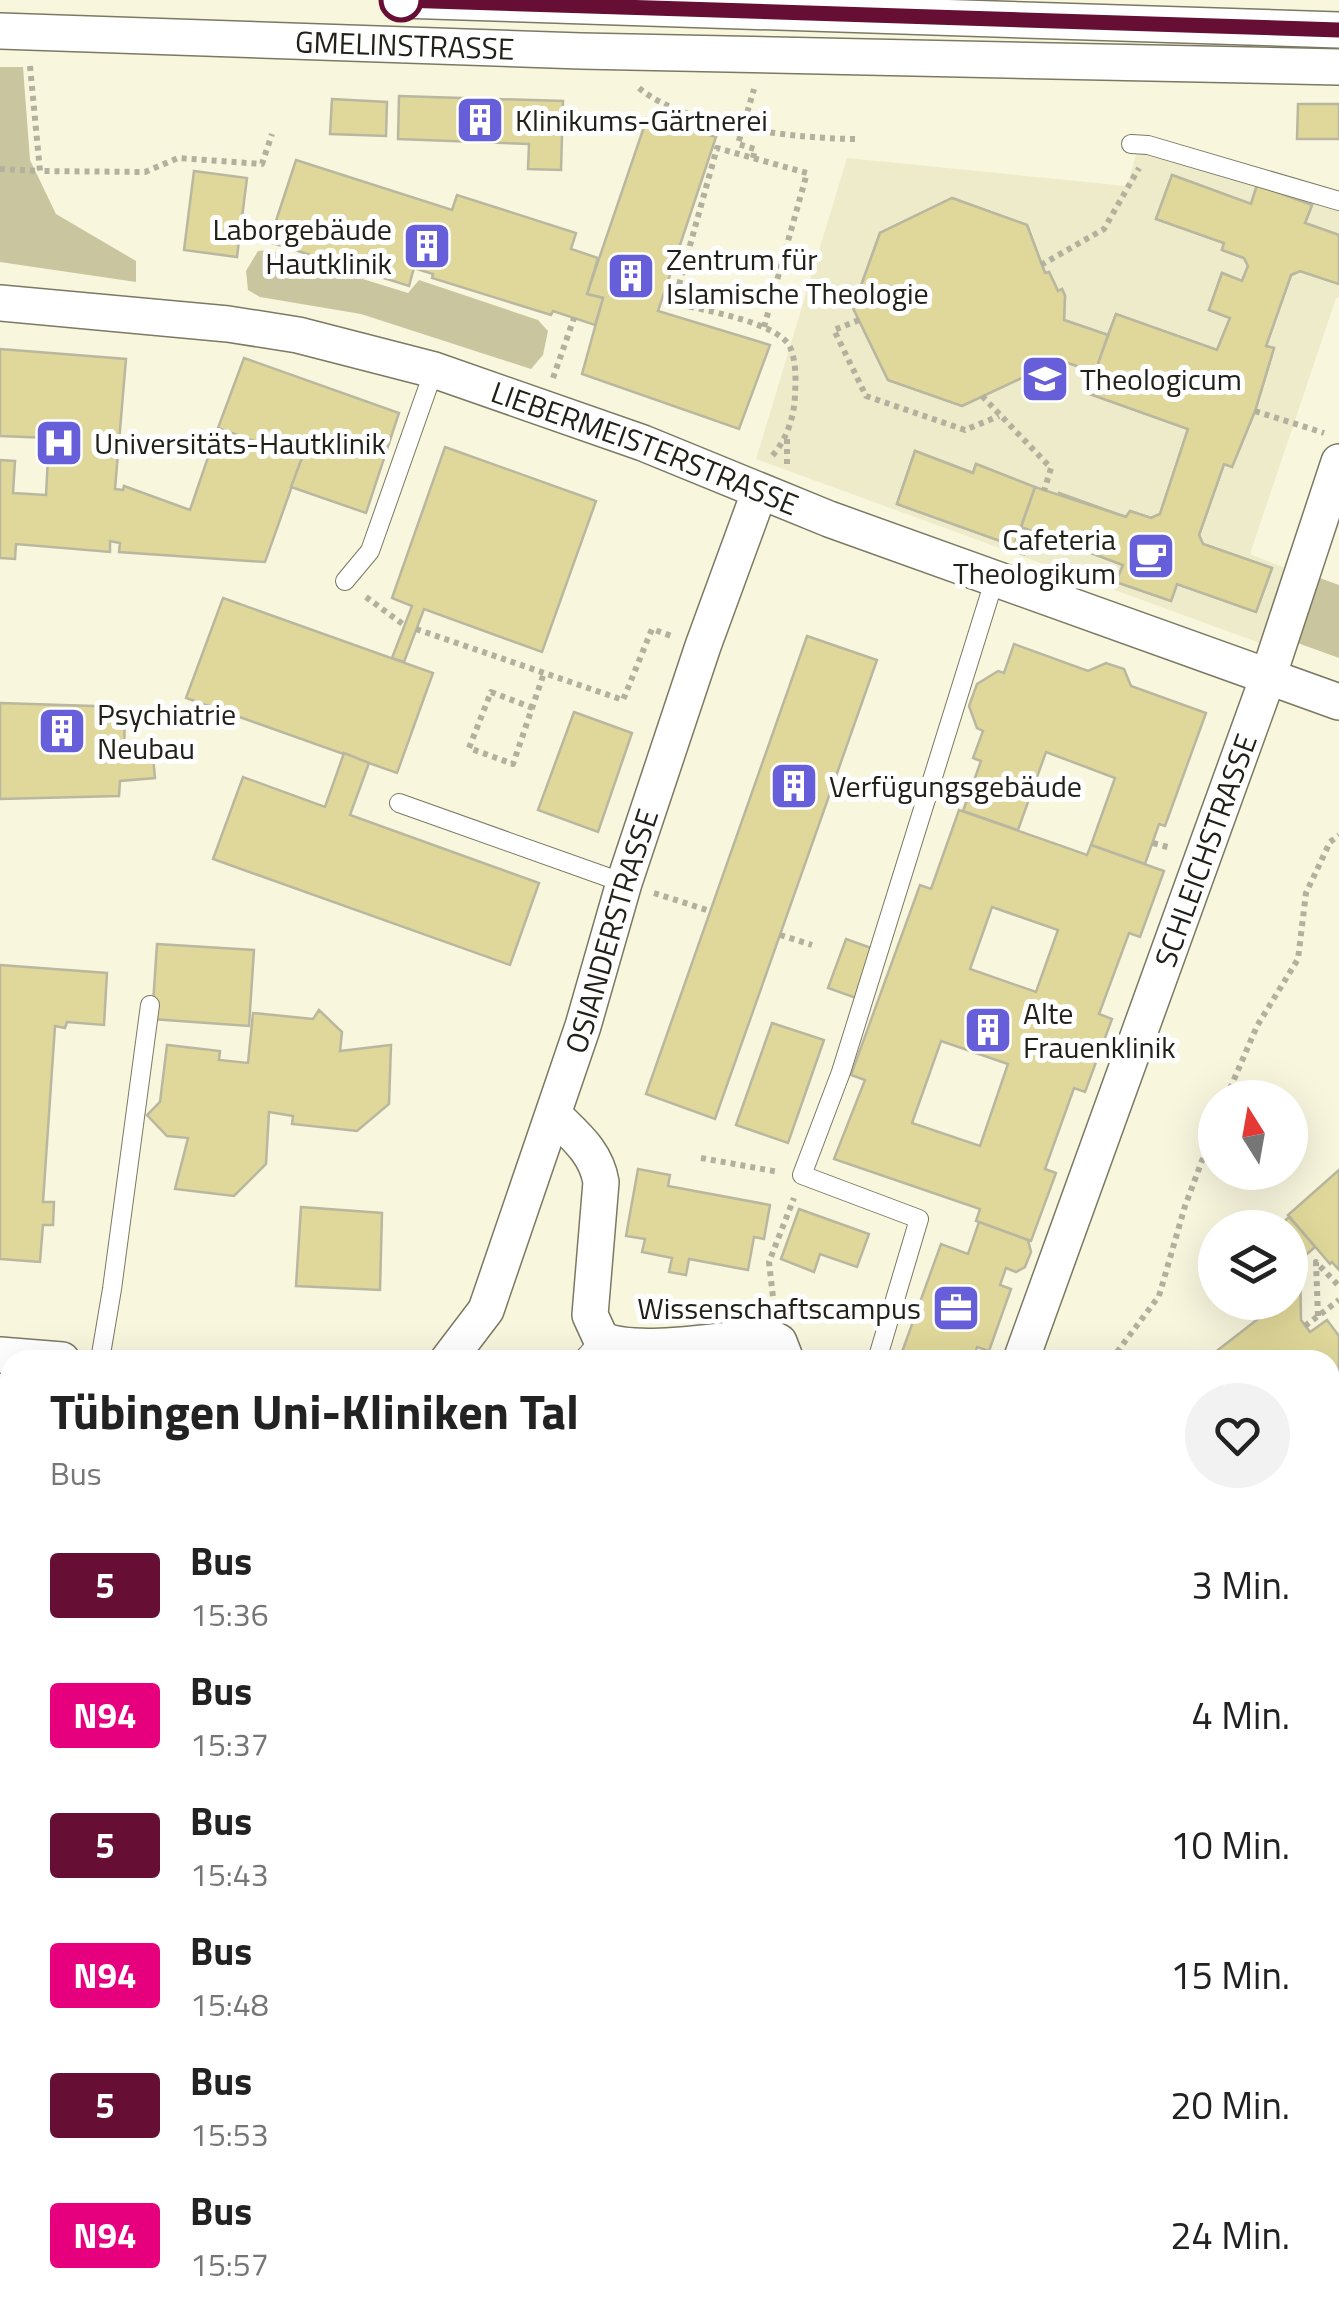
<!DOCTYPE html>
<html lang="de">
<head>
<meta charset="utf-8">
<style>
  :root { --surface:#fff; --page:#f2f2f2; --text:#222; --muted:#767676 }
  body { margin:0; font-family:"Titillium Web",sans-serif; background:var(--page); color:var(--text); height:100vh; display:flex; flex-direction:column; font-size:38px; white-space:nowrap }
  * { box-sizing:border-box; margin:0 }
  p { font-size:32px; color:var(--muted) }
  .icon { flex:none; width:55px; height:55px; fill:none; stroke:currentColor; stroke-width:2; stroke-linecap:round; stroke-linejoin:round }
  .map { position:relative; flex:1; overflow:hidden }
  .panel { position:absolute; left:0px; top:1350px; width:1340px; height:972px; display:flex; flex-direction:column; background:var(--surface); border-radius:30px 30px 0 0; box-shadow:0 10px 40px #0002 }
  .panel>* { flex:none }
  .badge { padding:0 20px; border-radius:8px; font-size:35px; line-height:65px }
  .needle { width:65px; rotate:349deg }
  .fabs { position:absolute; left:1198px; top:1080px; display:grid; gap:20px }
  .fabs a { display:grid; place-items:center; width:110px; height:110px; border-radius:50%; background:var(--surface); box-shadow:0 10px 40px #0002; font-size:50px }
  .map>.badge { position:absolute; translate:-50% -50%; box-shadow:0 0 0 5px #fff }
  .round { display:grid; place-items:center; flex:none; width:105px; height:105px; border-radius:52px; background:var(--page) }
  .overview { display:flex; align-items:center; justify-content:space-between; height:170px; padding:0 50px }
  h1 { font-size:48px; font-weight:700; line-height:75px }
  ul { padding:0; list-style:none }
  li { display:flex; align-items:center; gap:30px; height:130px; padding:0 50px }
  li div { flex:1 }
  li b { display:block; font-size:38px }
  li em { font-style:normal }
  li .badge { min-width:110px; font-weight:700; text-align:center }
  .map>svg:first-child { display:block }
</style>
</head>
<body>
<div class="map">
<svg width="1339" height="2322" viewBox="0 0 1339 2322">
  <rect width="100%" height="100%" fill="#f9f6de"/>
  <polygon fill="#eeebcb" points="1138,148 1253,178 1339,210 1339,298 1336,298 1250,554 1293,571 1268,646 756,459 847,158 1127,186"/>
  <g fill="#c9c59f">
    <polygon points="0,67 23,67 30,160 56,214 136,261 136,282 0,262"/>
    <polygon points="269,250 408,293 419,280 538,320 548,331 543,355 531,369 361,314 260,297 248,290 246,271 258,251"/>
    <polygon points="1317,577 1339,585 1339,658 1295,642"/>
    <polygon points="1339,1537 1339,1842 1330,1844 1330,1545"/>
  </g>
  <g fill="#e0d89a" stroke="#bab7a0" stroke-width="2.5" fill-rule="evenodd">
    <polygon points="399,96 563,101 561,170 528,169 529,144 398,139"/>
    <polygon points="332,99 387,102 386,136 330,134"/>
    <polygon points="1298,104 1339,104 1339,139 1297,139"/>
    <polygon points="647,118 716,137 658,311 770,345 739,429 582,374 603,298 587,294"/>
    <polygon points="296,160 452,210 457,195 576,233 571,249 598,258 587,294 603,298 595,325 553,311 551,315 432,278 433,274 414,268 409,286 269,242"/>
    <polygon points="194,171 247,178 237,257 184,250"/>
    <polygon points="1172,175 1251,204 1257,185 1312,205 1305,223 1339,235 1339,284 1300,271 1291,275 1266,346 1274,348 1255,411 1232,467 1224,464 1199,535 1203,544 1272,568 1256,612 1177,584 1171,601 1116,582 1123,565 1031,530 1021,527 1014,546 897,504 915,451 973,473 976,464 1058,497 1059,493 1126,517 1130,511 1151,518 1160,514 1188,429 1087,393 1095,372 1050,357 1037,375 1030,378 1028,375 962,406 888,380 853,308 880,233 952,198 1027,225 1045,273 1049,272 1058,291 1062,289 1065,296 1064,320 1108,335 1116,314 1217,350 1230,318 1209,310 1222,273 1242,281 1248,266 1244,258 1222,250 1224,243 1156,219"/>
    <polygon points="1172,175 1251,204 1257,185 1312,205 1305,223 1339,235 1339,284 1300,271 1291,275 1266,346 1274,348 1255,411 1232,467 1224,464 1199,535 1203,544 1272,568 1256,612 1177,584 1171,601 1116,582 1123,565 1021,527 1035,487 1126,517 1130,511 1151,518 1160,514 1188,429 1087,393 1116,314 1217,350 1230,318 1209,310 1222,273 1242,281 1248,266 1244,258 1222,250 1224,243 1156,219"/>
    <polygon points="952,198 1027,225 1045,273 1049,272 1058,291 1062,289 1065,296 1064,320 1108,335 1095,372 1050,357 1037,375 1030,378 1028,375 962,406 888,380 853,308 880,233"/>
    <polygon points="0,349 126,359 115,489 123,490 124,486 190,510 218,428 302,458 265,562 119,552 120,543 110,541 110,552 16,544 15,559 0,558 0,460 15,461 13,493 46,495 49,438 0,436"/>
    <polygon points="244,358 399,413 366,513 291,487 302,458 218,428"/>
    <polygon points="445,447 596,501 542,652 424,609 404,662 392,658 412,606 392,598"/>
    <polygon points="915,451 973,473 976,464 1035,487 1014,546 897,504"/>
    <polygon points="223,598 433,673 397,773 186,698"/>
    <polygon points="807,636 877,660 715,1119 646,1094"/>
    <polygon points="1014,644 1088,671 1106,663 1124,669 1131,686 1206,713 1165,826 1159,824 1145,864 1091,845 1115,778 1046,752 1018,830 963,811 981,761 973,758 983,731 977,728 969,706 977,684 998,671 1004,673"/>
    <polygon points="0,703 125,707 124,756 153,757 155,778 120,781 119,796 0,799"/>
    <polygon points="574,712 632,733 598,832 538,810"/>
    <polygon points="344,753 369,763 350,815 539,883 510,965 213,859 243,777 325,807"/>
    <path d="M959 810 1087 855 1091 845 1164 871 1140 937 1129 933 1099 1014 1112 1019 1085 1092 1074 1088 1045 1169 1056 1173 1031 1241 976 1221 980 1209 834 1159 865 1080 851 1075 920 885 931 889ZM992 907 1058 930 1036 992 970 969ZM941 1041 1008 1064 980 1146 912 1123Z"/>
    <polygon points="846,939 874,949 856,998 828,988"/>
    <polygon points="157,944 254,950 249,1026 152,1019"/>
    <polygon points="0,965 107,973 104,1025 67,1022 65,1028 55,1026 43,1202 54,1202 53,1225 43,1225 40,1262 0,1259"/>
    <polygon points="319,1010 342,1032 340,1051 391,1045 389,1104 357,1131 292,1124 293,1116 269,1112 266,1164 234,1196 175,1189 188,1138 167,1136 147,1115 160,1102 167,1045 220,1051 219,1060 248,1063 253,1013 313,1019"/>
    <polygon points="772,1023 824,1040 788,1143 736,1125"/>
    <polygon points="638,1169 670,1175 668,1186 770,1205 764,1239 754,1237 748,1270 689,1259 686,1275 669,1272 672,1258 642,1252 645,1239 626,1236"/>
    <polygon points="1339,1170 1339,1270 1332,1262 1330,1264 1288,1215"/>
    <polygon points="301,1207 382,1213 380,1290 296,1286"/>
    <polygon points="799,1209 869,1234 857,1267 820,1254 814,1272 781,1259"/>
    <polygon points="1289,1217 1315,1247 1300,1260 1301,1320 1310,1332 1327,1320 1339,1336 1339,1426 1330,1433 1330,1360 1205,1360 1280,1302 1290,1302 1290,1228 1277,1228"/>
    <polygon points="979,1222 1028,1240 1031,1252 1025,1267 1016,1272 1006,1268 1000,1285 1011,1289 989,1351 977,1347 973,1360 923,1360 902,1352 941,1244 968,1254"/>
    <polygon points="0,1581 10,1584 10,1780 0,1776"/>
    <polygon points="0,1943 10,1944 10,2021 1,2023"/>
    <polygon points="1336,1957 1339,1957 1339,2032 1334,2031 1334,2015 1330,2015 1330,1958"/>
    <polygon points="1330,2099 1339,2100 1339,2134 1330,2135"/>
    <polygon points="1339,2197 1339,2241 1334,2244 1330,2239 1330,2203"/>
    <polygon points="3,2220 10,2250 10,2273 0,2276 0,2221"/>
    <polygon points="1330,2294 1339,2306 1339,2322 1266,2321 1281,2312 1330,2312"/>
    <polygon points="286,2312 341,2312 310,2322 288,2322"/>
    <polygon points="371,2312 423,2312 391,2322 374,2322"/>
    <polygon points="740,2312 808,2312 811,2322 744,2322"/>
    <polygon points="740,2312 744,2322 699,2322 695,2313"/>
    <polygon points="913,2312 940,2312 943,2322 917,2322"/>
    <polygon points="1068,2312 1094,2312 1099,2322 1048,2322"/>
    <polygon points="1142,2312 1210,2312 1215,2322 1122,2322"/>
  </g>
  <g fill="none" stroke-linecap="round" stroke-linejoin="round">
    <g stroke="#7b7963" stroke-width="20">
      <g id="lane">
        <polyline points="1131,144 1148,145 1339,201"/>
        <polyline points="345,581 370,551 434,370"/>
        <polyline points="399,803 624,883"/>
        <polyline points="100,1360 112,1289 150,1005"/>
        <polyline points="582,1360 601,1339"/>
        <polyline points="877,1360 919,1219 802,1175 841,1072 995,578"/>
        <polyline points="0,1488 10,1489"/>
      </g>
    </g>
    <g stroke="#7b7963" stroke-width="38">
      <g id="street">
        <polyline points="400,0 1339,30"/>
        <path id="s1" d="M0 31 581 51 1339 67"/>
        <path id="s2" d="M0 303 228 324 298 335 434 370 643 443 829 519 1339 702"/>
        <path d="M554 1115C575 1136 596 1152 601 1182L590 1315 601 1339C635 1356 727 1339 768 1336L779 1342 786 1360"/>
        <polyline points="0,1355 62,1360"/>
        <path id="s3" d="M448 1360 486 1310 583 1026 624 883 703 646 759 493"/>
        <path id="s4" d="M1021 1360 1268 677 1339 462"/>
        <polyline points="1330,2080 1339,2081"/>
        <polyline points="185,2312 190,2322"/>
        <polyline points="1238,2312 1241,2322"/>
        <polyline points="216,2322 220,2312"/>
        <polyline points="533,2322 584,2312"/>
      </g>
    </g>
    <g stroke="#7b7963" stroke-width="50">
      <g id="secondary">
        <polyline points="1330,1522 1339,1515"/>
        <polyline points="0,1835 10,1837"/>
        <polyline points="0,1890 10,1892"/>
        <polyline points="1330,1911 1339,1909"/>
        <polyline points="45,2322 96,2312"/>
      </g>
    </g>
    <g stroke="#b3b19e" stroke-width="6" stroke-dasharray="5 5" stroke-linecap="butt">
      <polyline points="30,66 40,171 145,172 178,158 262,164 272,134"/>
      <path d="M639 88C685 127 800 139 859 139"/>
      <polyline points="753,158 755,149 738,144 754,89"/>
      <polyline points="0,169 40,171"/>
      <polyline points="1041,265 1104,229 1139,168"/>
      <polyline points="859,320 834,330 866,396 965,430 999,416"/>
      <path d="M764 327 807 173 717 148 674 303C702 310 778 322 790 347 796 361 796 378 795 393 795 416 786 442 770 458"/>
      <polyline points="553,378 574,318"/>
      <polyline points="982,396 1051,468 1044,491"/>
      <polyline points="1255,411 1324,433"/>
      <polyline points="787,464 787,436"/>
      <polyline points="1022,555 1031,530"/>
      <polyline points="366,597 404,625"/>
      <polyline points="416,629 623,700 652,629 674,637"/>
      <polyline points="533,708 491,692 469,748 513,764 544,673"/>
      <polyline points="1153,843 1171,848"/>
      <polyline points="654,893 710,911"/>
      <polyline points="780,935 812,945"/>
      <polyline points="1226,1098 1257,1026 1298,959 1306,893 1330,842 1339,835"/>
      <polyline points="701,1158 779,1172"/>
      <polyline points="774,1306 769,1262 794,1198"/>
      <polyline points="1318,1316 1316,1262 1339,1286"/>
      <polyline points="1305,1326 1339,1300"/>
      <polyline points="1111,1360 1159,1296 1185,1206 1215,1126"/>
      <polyline points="1330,1756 1339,1749"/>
      <polyline points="0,2043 10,2042"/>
      <polyline points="0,2073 10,2075"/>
      <polyline points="0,2171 10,2169"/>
      <polyline points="1330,2264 1339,2256"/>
      <polyline points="0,2288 10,2286"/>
    </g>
    <use href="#lane" stroke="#fff" stroke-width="18"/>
    <use href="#street" stroke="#fff" stroke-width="35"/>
    <use href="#secondary" stroke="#fff" stroke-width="48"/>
  </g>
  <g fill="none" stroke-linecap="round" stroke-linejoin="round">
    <g stroke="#fff" stroke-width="22">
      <polyline id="line" points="401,0 1339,30"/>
    </g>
    <use href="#line" stroke="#660e34" stroke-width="15"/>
  </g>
  <defs>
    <g id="building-square" transform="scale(2.5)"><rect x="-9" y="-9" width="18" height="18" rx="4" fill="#675fd9" stroke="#fff"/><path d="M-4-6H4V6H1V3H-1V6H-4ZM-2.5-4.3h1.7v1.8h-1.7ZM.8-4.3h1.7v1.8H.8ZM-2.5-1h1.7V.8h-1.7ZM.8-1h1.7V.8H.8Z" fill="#fff"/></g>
    <g id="university-square" transform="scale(2.5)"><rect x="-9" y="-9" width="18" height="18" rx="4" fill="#675fd9" stroke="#fff"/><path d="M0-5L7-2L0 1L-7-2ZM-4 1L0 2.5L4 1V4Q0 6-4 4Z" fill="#fff"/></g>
    <g id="hospital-square" transform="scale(2.5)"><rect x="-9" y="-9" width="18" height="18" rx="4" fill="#675fd9" stroke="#fff"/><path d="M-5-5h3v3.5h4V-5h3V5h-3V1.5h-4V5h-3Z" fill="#fff"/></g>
    <g id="cafe-square" transform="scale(2.5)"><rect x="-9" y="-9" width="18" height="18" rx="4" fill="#675fd9" stroke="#fff"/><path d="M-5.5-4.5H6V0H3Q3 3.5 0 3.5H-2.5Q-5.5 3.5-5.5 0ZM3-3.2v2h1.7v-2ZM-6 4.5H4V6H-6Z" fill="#fff"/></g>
    <g id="office-square" transform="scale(2.5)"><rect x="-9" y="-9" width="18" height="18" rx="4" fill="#675fd9" stroke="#fff"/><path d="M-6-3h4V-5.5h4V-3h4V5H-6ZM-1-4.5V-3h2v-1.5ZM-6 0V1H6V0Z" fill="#fff"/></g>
  </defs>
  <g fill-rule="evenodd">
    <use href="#building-square" x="480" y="120"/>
    <use href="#building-square" x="427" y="246"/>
    <use href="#building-square" x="631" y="276"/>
    <use href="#university-square" x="1045" y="379"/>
    <use href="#hospital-square" x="59" y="443"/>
    <use href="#cafe-square" x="1151" y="556"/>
    <use href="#building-square" x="62" y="731"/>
    <use href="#building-square" x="794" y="786"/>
    <use href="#building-square" x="988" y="1030"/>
    <use href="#office-square" x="956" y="1308"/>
  </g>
  <circle fill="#fff" stroke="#660e34" stroke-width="5" cx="401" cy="0" r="20"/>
  <g text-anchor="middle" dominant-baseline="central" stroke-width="10" stroke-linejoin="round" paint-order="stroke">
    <g font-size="30" fill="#222119" stroke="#fff">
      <text stroke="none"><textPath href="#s1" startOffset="405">GMELINSTRASSE</textPath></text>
      <text stroke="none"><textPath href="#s2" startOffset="665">LIEBERMEISTERSTRASSE</textPath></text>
      <text stroke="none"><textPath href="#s4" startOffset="542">SCHLEICHSTRASSE</textPath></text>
      <text stroke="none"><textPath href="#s3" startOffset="462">OSIANDERSTRASSE</textPath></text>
    </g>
    <g font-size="30" fill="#222119" stroke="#fff" text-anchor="start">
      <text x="515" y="120">Klinikums-Gärtnerei</text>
      <text x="392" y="229" text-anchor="end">Laborgebäude<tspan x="392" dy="34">Hautklinik</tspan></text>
      <text x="666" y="259">Zentrum für<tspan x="666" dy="34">Islamische Theologie</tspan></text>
      <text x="1080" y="379">Theologicum</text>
      <text x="94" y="443">Universitäts-Hautklinik</text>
      <text x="1116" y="539" text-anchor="end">Cafeteria<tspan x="1116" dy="34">Theologikum</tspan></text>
      <text x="97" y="714">Psychiatrie<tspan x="97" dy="34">Neubau</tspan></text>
      <text x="829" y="786">Verfügungsgebäude</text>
      <text x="1023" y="1013">Alte<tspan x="1023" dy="34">Frauenklinik</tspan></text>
      <text x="921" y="1308" text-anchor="end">Wissenschaftscampus</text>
    </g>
  </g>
</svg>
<div class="fabs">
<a><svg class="needle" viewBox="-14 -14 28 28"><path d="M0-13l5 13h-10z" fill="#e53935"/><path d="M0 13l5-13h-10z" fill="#767676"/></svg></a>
<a><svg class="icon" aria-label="layers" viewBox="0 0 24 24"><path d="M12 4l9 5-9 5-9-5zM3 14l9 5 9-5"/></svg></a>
</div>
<section class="panel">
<div class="overview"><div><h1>Tübingen Uni-Kliniken Tal</h1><p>Bus</p></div><a class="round"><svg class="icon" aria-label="heart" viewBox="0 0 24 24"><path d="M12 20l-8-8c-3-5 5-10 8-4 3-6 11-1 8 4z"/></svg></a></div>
<ul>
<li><span class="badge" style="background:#660e34;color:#fff">5</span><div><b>Bus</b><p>15:36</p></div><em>3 Min.</em></li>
<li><span class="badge" style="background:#e6007e;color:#fff">N94</span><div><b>Bus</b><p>15:37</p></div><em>4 Min.</em></li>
<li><span class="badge" style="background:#660e34;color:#fff">5</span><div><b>Bus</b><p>15:43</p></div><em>10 Min.</em></li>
<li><span class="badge" style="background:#e6007e;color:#fff">N94</span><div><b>Bus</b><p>15:48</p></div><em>15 Min.</em></li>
<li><span class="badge" style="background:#660e34;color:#fff">5</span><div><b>Bus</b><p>15:53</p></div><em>20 Min.</em></li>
<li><span class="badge" style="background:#e6007e;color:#fff">N94</span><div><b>Bus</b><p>15:57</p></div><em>24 Min.</em></li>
</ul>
</section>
</div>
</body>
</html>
